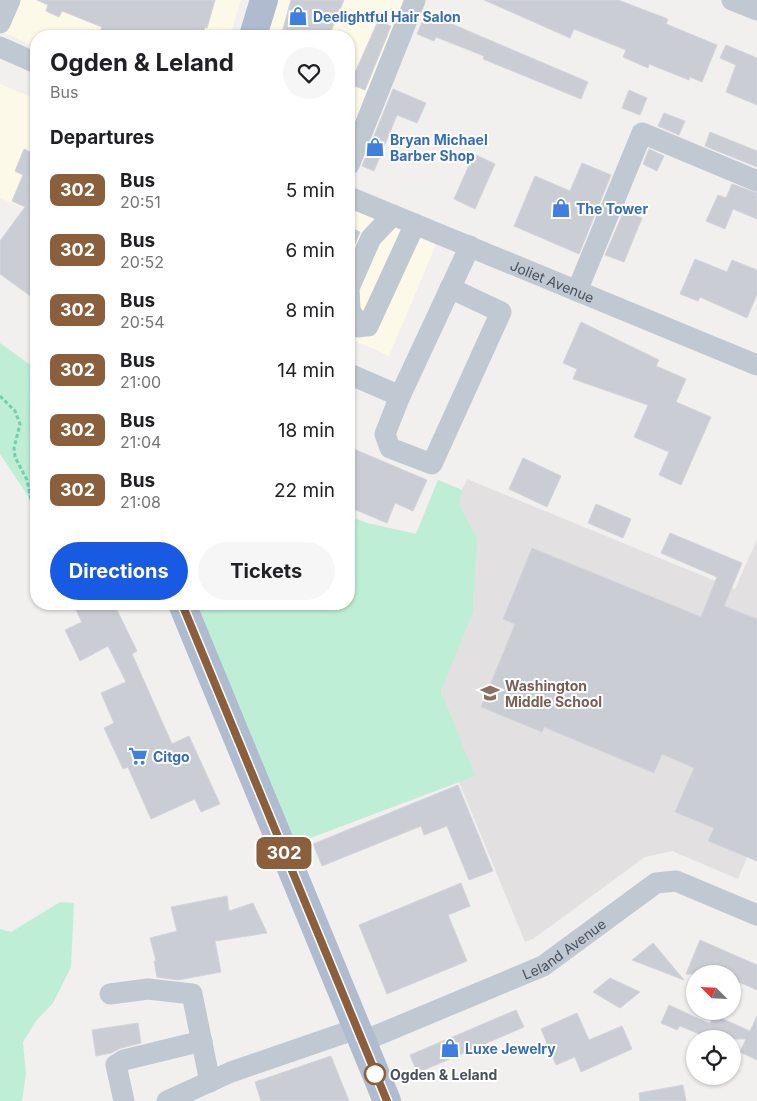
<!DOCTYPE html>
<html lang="en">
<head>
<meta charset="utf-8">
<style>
  :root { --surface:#fff; --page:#f6f6f6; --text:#202124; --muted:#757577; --accent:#195ae2 }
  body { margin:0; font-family:Inter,sans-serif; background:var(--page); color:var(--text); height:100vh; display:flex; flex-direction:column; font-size:19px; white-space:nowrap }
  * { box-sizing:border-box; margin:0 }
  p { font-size:16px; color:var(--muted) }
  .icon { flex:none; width:28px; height:28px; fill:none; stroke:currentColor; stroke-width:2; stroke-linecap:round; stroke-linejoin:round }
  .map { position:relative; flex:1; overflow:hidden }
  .sheet { position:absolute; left:30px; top:30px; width:325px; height:580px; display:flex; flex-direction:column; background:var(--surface); border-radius:20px; box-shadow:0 1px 4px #0004 }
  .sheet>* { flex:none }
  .badge { padding:0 10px; border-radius:8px; font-size:18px; line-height:32px }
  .needle { width:32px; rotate:294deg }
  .fabs { position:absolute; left:686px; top:965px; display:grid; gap:10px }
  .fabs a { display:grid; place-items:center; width:55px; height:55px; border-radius:50%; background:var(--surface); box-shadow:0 1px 4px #0004; font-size:25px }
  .map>.badge { position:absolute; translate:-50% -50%; box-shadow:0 0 0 2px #fff }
  h2 { padding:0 20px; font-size:19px; line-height:45px }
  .round { display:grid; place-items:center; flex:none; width:52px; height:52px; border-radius:26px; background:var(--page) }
  .head { display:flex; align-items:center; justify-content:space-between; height:85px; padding:0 20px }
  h1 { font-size:24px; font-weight:700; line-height:38px }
  .primary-button { display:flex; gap:10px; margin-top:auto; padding:10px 20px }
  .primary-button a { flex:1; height:58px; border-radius:30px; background:var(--accent); color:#fff; font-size:20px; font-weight:700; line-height:58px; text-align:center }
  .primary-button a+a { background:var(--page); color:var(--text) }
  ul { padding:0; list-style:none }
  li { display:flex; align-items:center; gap:15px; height:60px; padding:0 20px }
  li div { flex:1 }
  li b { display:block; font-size:19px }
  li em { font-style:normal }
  li .badge { min-width:55px; font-weight:700; text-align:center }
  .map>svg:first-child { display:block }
</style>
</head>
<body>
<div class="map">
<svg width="757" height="1101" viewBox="0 0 757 1101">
  <rect width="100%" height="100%" fill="#f2efef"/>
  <g fill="#fcf9e9">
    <polygon points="0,0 241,0 230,36 36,36 36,47 0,31"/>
    <polygon points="267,0 415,0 349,163 349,36 257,36"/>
    <polygon points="0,84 36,99 36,213 0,198"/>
    <polygon points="349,197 440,235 389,356 349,338"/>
  </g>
  <polygon fill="#e3e0e1" points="467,479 735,589 757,539 757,834 738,879 672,851 645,857 533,939 525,942 459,782 286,847 349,604 349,516 367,523 416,534 438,480 462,490"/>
  <g fill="#beefd6">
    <polygon points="0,343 36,369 36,437 33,466 36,466 36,508 0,454"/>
    <polygon points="438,480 462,490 459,505 477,538 473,612 441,691 475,776 286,847 187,604 349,604 349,516 367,523 416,534"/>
    <polygon points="60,902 74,903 71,967 53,1003 36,1021 23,1042 26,1074 22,1101 0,1101 0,929 11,932"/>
  </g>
  <g fill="#cbcdd5" stroke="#d3d4db">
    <polygon points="37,0 215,0 207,28 205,27 202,36 98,36 102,27 62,11 59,17 46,11 48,5"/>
    <polygon points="291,0 344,0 329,36 281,36"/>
    <polygon points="484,0 618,0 668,19 666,24 717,45 702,82 690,77 689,80 649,64 648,68 623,57 626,50 574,29 570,38"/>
    <polygon points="426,13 588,82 581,99 483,59 484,56 436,37 434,41 417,34"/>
    <polygon points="378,21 391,26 365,90 350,84"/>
    <polygon points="726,45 757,58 757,105 726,92 736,65 720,58"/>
    <polygon points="393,89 426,103 417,123 397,115 374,171 362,166"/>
    <polygon points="629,90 647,98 640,115 622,108"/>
    <polygon points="664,113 685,121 679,135 658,126"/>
    <polygon points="710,132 757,151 757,167 705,146"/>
    <polygon points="36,144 36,300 0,274 0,241 25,207 12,201 23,175 15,171 24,149 32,153"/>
    <polygon points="649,149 664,156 657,171 643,164"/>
    <polygon points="474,154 495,164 475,209 454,199"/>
    <polygon points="582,163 611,175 579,254 514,226 535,176 570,191"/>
    <polygon points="732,184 757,193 757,219 733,209 725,229 706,221 718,195 726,198"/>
    <polygon points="624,211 642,218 624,262 605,255"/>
    <polygon points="349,227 360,232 349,258"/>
    <polygon points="695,259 727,272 732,260 757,270 757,294 747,318 700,297 698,301 680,294"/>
    <polygon points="581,322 659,360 656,366 686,379 676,402 711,417 681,485 659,475 669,452 634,437 648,405 573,379 577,369 563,363"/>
    <polygon points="349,447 427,480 413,511 395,503 387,523 349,507"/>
    <polygon points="523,458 561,476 547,507 509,489"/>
    <polygon points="596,504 631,519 623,538 588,523"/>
    <polygon points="670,533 742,563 724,606 757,619 757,861 708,841 714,828 675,812 694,768 662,754 654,773 544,727 542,732 481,707 515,624 503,619 532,548 701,617 717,577 661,553"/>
    <polygon points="73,604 114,604 137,651 132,654 172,744 189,736 220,804 201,812 195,799 151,819 128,767 123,769 104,728 114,723 101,693 126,682 108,646 80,661 65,630 82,622"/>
    <polygon points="458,785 493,871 469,880 447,826 424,835 421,826 322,866 313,844"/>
    <polygon points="461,883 470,906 448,915 467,961 387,994 359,925"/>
    <polygon points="227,896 229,911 253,903 267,933 215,941 221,972 178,980 157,977 154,961 156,961 150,938 177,931 171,907"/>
    <polygon points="700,940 757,965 757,990 732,979 732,974 686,974"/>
    <polygon points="653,943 684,980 632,960"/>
    <polygon points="610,978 640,992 620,1008 593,992"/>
    <polygon points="669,1005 710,1024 714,1015 750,1031 757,1016 757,1060 740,1052 746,1039 703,1039 704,1036 680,1026 677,1030 661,1023"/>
    <polygon points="516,1010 524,1027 417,1073 410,1055"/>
    <polygon points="577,1013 589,1040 622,1026 632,1049 581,1072 575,1057 556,1065 541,1029"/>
    <polygon points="138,1023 141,1043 121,1048 111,1053 96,1056 92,1030"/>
    <polygon points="331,1056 349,1101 261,1101 255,1082"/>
    <polygon points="683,1085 686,1101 640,1101 639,1093"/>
  </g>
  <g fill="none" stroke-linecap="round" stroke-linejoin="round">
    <polyline stroke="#75cdac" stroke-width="3" stroke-dasharray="4 2.5" stroke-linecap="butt" points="0,396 15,411 20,424 14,448 15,457 27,480 36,525"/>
    <g stroke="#c0c8d1" stroke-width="21">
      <polyline points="732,0 757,10"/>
      <polyline points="0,23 10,0"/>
      <polyline points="0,47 36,63"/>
      <polyline points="349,165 415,0"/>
      <path id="s1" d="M349 197 757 365"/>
      <polyline points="577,291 642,133 757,181"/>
      <polyline points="349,327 368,326 415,224"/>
      <polyline points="360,327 350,310 349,288 371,238 393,215"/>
      <polyline points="349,374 400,396 470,246"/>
      <polyline points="400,396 385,434 390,448 432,464 501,312 450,288"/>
      <polyline points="110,994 148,989 192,994 210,1082"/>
      <path id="s2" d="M361 1042 543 966 656 883 676 881 757 915"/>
      <polyline points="124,1101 116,1065 124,1060 202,1041"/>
      <polyline points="167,1101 231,1072 356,1029"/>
    </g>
    <g stroke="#afbbce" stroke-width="28">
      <polyline points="253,36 264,0"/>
      <polyline points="182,604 387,1101"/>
    </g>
  </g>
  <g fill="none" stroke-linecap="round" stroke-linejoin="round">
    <g stroke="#fff" stroke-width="11">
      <polyline id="line" points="182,604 387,1101"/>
    </g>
    <use href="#line" stroke="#8b5e3c" stroke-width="8"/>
  </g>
  <defs>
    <g id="shop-bare" transform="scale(1.5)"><path d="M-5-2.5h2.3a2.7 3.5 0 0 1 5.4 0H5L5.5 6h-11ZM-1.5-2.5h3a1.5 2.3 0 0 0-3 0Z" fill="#3f7fe0" stroke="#fff" stroke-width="2.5" paint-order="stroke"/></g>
    <g id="school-bare" transform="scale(1.5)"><path d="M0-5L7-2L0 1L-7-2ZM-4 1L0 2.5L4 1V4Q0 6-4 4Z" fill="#8d6e63" stroke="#fff" stroke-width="2.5" paint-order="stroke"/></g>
    <g id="supermarket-bare" transform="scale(1.5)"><path d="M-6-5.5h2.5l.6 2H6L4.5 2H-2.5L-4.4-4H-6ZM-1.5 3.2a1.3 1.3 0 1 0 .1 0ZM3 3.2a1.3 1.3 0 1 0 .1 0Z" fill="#3f7fe0" stroke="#fff" stroke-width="2.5" paint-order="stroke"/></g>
  </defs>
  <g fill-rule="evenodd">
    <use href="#shop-bare" x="298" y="16"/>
    <use href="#shop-bare" x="375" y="147"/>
    <use href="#shop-bare" x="561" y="208"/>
    <use href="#school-bare" x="490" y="693"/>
    <use href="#supermarket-bare" x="138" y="756"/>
    <use href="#shop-bare" x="450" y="1048"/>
  </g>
  <circle fill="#fff" stroke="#8b5e3c" stroke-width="2.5" cx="375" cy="1074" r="10"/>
  <g text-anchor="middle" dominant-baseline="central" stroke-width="4" stroke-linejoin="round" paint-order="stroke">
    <g font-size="14" font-weight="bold" fill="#366cbe" stroke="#fff" text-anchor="start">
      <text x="313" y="16">Deelightful Hair Salon</text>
      <text x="390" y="139">Bryan Michael<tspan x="390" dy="16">Barber Shop</tspan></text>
      <text x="576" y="208">The Tower</text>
      <text x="153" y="756">Citgo</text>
      <text x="465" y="1048">Luxe Jewelry</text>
    </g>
    <g font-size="14" fill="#47505d" stroke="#fff">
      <text stroke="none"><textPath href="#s1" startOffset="220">Joliet Avenue</textPath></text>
      <text stroke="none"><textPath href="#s2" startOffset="224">Leland Avenue</textPath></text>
    </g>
    <g font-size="14" font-weight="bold" fill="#785e54" stroke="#fff" text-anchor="start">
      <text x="505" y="685">Washington<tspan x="505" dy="16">Middle School</tspan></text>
    </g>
    <g font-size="14" font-weight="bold" fill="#47505d" stroke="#fff" text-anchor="start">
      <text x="390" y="1074">Ogden &amp; Leland</text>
    </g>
  </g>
</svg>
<div class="fabs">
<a><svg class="needle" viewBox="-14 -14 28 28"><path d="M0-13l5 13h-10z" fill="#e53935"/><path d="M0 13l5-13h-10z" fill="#757577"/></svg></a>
<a><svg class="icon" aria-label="locate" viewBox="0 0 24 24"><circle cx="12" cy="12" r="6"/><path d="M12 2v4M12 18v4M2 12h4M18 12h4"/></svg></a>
</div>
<b class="badge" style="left:284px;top:853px;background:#8b5e3c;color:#fff">302</b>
<section class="sheet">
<div class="head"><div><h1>Ogden &amp; Leland</h1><p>Bus</p></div><a class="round"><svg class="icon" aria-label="heart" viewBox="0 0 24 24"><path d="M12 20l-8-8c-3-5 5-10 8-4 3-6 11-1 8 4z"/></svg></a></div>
<h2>Departures</h2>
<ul>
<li><span class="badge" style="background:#8b5e3c;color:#fff">302</span><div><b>Bus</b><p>20:51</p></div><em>5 min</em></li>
<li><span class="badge" style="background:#8b5e3c;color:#fff">302</span><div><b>Bus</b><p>20:52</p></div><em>6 min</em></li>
<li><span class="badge" style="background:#8b5e3c;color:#fff">302</span><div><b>Bus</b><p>20:54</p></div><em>8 min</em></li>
<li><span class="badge" style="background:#8b5e3c;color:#fff">302</span><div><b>Bus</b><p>21:00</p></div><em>14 min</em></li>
<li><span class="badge" style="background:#8b5e3c;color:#fff">302</span><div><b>Bus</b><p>21:04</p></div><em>18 min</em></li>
<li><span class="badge" style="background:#8b5e3c;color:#fff">302</span><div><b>Bus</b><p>21:08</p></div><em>22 min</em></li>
</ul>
<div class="primary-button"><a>Directions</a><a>Tickets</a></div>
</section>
</div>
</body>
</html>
